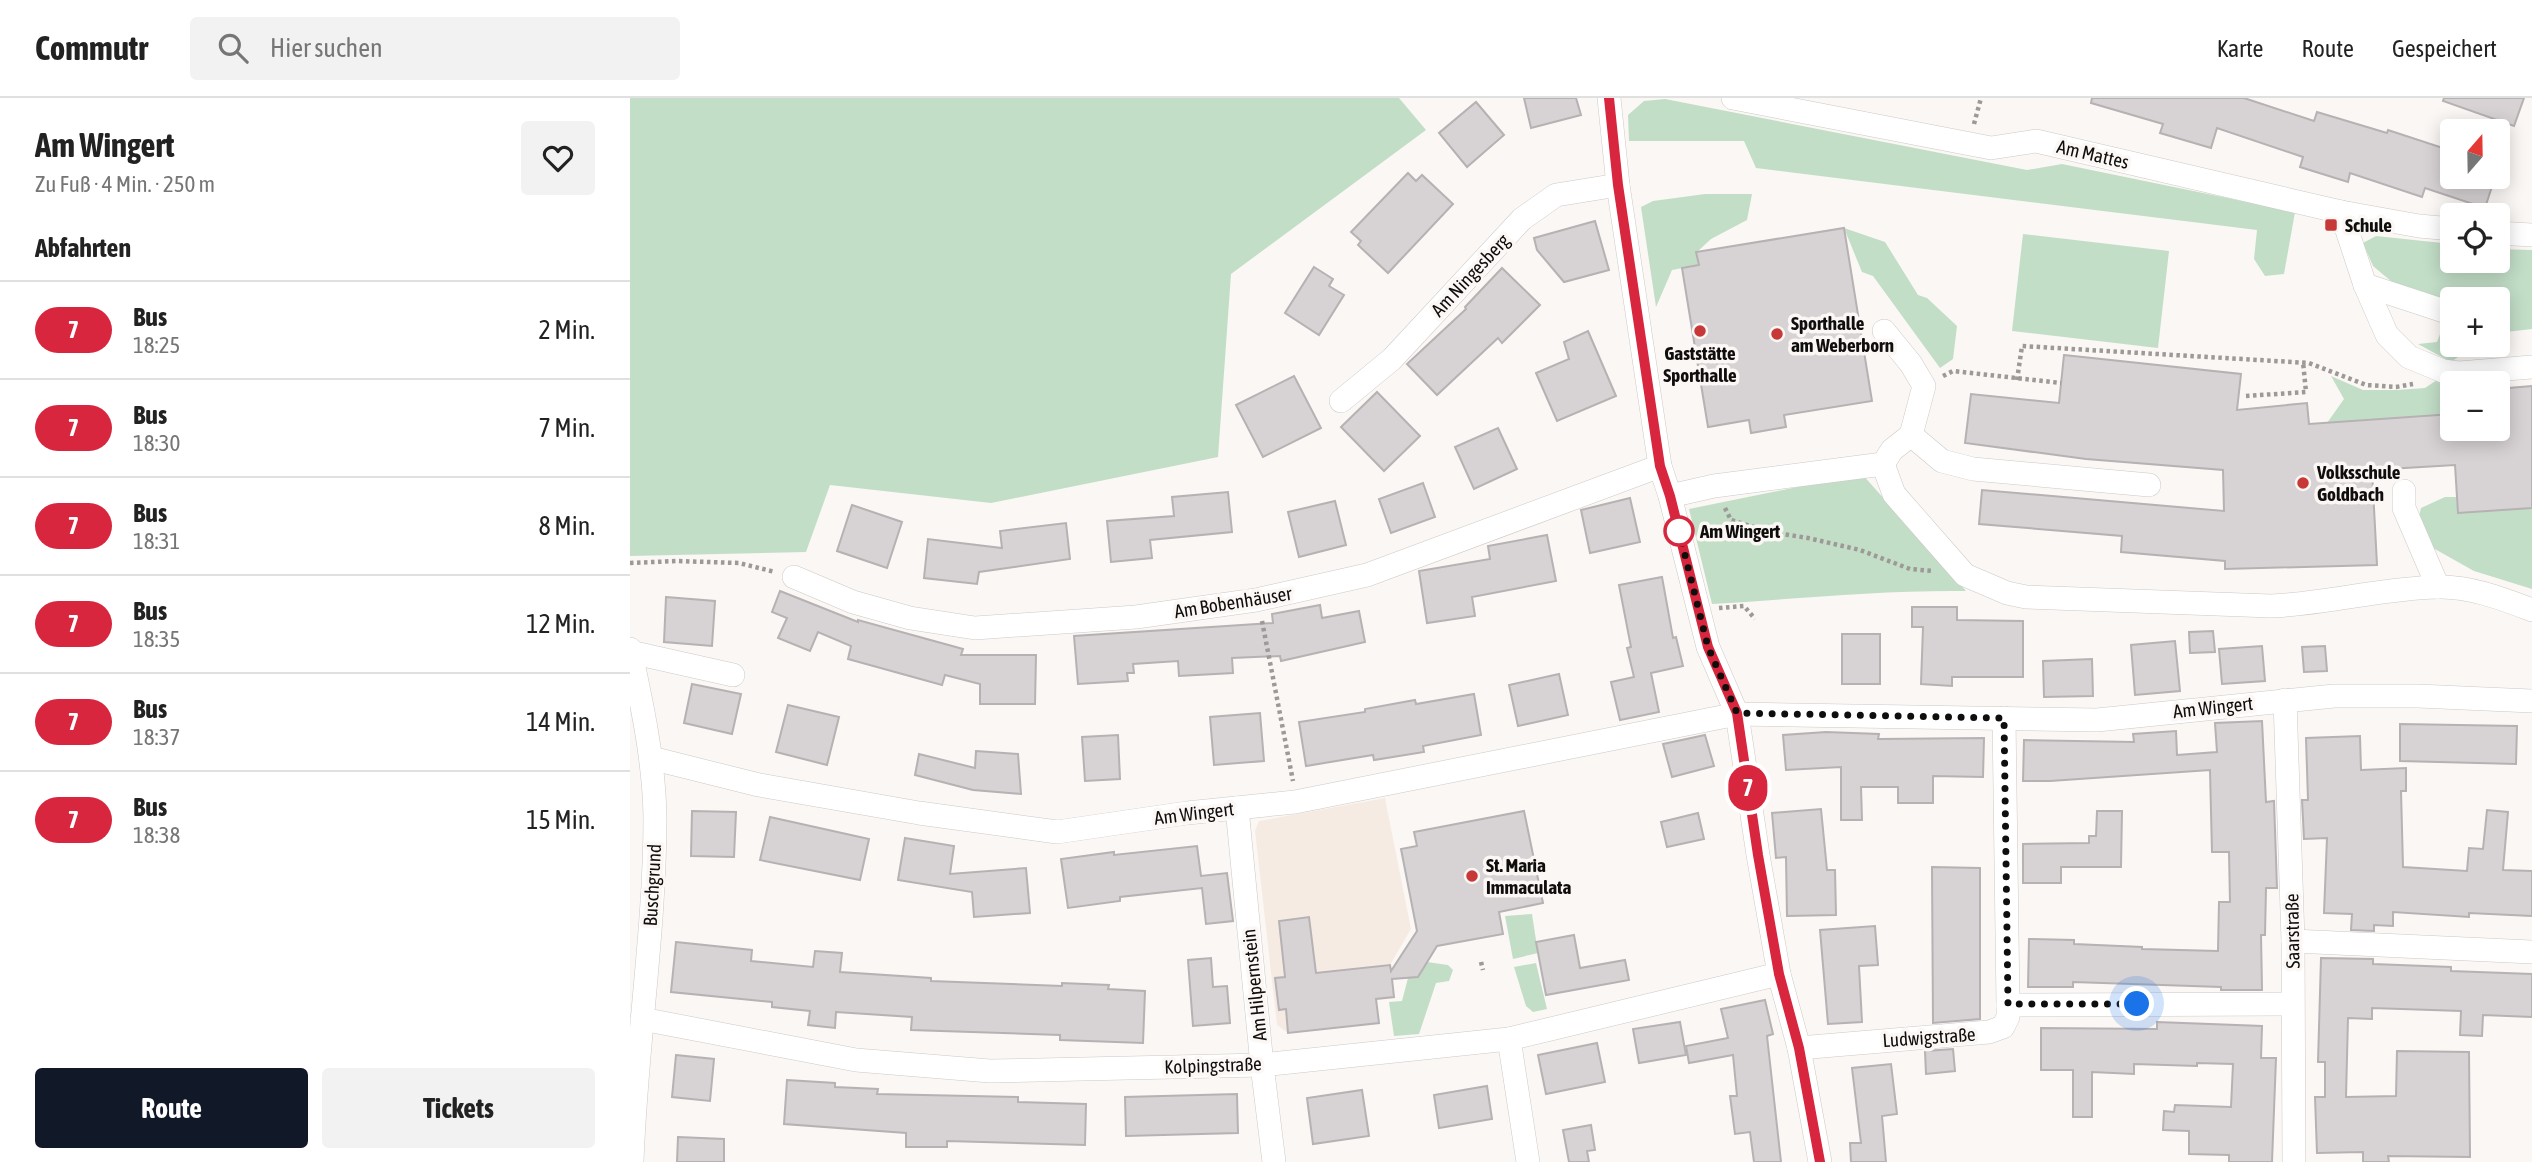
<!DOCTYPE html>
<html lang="de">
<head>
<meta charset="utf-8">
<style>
  :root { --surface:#fff; --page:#f2f2f2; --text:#222; --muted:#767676; --line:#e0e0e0; --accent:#111827 }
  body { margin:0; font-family:"Asap Condensed",sans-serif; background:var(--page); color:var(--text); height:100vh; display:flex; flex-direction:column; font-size:26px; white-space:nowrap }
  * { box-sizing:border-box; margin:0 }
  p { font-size:23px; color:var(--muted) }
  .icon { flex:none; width:38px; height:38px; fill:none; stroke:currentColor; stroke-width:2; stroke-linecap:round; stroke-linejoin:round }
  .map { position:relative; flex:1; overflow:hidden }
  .panel { display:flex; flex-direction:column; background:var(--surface); width:630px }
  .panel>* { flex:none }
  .badge { padding:0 14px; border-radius:23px; font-size:24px; line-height:46px }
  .needle { width:46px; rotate:20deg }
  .tools { position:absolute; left:1810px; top:21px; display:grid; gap:14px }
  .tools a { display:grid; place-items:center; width:70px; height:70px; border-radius:7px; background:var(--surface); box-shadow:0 4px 18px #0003; font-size:35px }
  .you { position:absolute; width:35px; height:35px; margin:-18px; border:5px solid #fff; border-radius:50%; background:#1a73e8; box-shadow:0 0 0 10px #1a73e833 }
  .map>.badge { position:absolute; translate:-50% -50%; box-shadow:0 0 0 4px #fff }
  h2 { padding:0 35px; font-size:26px; line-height:63px }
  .round { display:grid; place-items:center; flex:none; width:74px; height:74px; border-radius:7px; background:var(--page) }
  .overview { display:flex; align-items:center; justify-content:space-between; height:119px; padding:0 35px }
  h1 { font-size:33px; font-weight:700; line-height:52px }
  .cta { display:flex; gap:14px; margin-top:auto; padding:14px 35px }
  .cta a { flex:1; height:80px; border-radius:7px; background:var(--accent); color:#fff; font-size:28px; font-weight:700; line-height:80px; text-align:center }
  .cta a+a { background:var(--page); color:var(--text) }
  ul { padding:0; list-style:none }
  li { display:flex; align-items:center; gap:21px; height:98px; padding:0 35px; border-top:2px solid var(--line) }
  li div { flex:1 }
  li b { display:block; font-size:26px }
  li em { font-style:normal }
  li .badge { min-width:77px; font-weight:700; text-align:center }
  header { display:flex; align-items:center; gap:42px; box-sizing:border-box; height:98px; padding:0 35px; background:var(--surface); border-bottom:2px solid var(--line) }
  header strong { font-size:33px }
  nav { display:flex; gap:38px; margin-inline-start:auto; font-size:24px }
  .search { width:490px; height:63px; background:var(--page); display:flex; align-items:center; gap:18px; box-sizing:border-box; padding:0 24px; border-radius:7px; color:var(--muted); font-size:26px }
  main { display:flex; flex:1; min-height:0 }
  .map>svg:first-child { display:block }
</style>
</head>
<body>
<header>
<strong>Commutr</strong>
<div class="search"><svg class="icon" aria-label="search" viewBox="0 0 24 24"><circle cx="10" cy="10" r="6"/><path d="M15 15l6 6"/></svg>Hier suchen</div>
<nav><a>Karte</a><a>Route</a><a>Gespeichert</a></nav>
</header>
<main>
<section class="panel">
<div class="overview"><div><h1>Am Wingert</h1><p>Zu Fuß · 4 Min. · 250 m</p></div><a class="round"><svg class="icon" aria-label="heart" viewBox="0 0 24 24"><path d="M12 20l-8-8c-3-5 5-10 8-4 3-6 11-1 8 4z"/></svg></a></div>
<h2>Abfahrten</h2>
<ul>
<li><span class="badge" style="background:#d7263d;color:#fff">7</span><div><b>Bus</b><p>18:25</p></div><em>2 Min.</em></li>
<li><span class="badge" style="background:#d7263d;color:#fff">7</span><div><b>Bus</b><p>18:30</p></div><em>7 Min.</em></li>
<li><span class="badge" style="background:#d7263d;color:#fff">7</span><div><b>Bus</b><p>18:31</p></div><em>8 Min.</em></li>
<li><span class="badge" style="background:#d7263d;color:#fff">7</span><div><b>Bus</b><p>18:35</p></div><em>12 Min.</em></li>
<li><span class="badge" style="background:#d7263d;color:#fff">7</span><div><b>Bus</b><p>18:37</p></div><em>14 Min.</em></li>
<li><span class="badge" style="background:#d7263d;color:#fff">7</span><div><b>Bus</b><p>18:38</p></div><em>15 Min.</em></li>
</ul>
<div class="cta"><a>Route</a><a>Tickets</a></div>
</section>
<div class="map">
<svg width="1902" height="1064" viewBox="0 0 1902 1064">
  <rect width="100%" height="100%" fill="#fbf7f4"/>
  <polygon fill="#f6ebe3" points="755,700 781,831 760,867 764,899 746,901 749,925 658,935 647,927 625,733 629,723"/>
  <g fill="#c2dec7">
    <polygon points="0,0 769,0 796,32 601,176 588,359 361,405 200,387 176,454 0,458"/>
    <polygon points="1035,1 1397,72 1432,66 1665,114 1654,176 1635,178 1624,161 1627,132 1126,70 1114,43 999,43 998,17 1014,3"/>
    <polygon points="1075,96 1122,96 1117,122 1081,141 1067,154 1069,167 1042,172 1026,209 1011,109 1023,103"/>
    <polygon points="1214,130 1255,144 1288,197 1297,200 1327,228 1323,261 1310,270 1243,178 1232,174"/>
    <polygon points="1393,136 1539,153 1528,250 1382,233"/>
    <polygon points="1746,138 1822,146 1822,163 1867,163 1867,151 1902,152 1902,231 1867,235 1867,201 1822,201 1822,205 1768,189 1743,168 1733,145"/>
    <polygon points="1815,223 1822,223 1822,247 1841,247 1845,257 1828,259 1821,264 1788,246 1807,244"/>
    <polygon points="1701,278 1733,292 1767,292 1795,290 1810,280 1822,285 1822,316 1697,325 1714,301"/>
    <path d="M1232 376 1336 493C1251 492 1167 501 1082 506L1059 411Z"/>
    <polygon points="1815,399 1826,399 1828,415 1902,410 1902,491 1844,473 1803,450 1787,427 1791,410"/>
    <polygon points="902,816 908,855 883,861 875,818"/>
    <polygon points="797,864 818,867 823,872 819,883 806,885 789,936 764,938 759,904 772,903 778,880 789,879"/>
    <polygon points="906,865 917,911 903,914 896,908 884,869"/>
  </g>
  <g fill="#d7d2d4" stroke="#b6b1b3" stroke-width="2">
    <polygon points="894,0 946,0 951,17 901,30"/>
    <polygon points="1462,0 1614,0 1684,23 1687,14 1757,35 1758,32 1822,53 1822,79 1865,79 1855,110 1795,90 1792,99 1720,75 1718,84 1670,69 1673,59 1587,30 1581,50 1530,35 1533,26 1461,5"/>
    <polygon points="1814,0 1894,0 1884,28 1813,3"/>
    <polygon points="846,4 874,37 837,69 809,35"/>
    <polygon points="778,75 786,83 792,77 823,106 758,175 728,147 731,143 721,134"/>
    <polygon points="965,123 979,172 934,184 907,152 904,140"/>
    <polygon points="1214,130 1242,303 1154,317 1156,329 1121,335 1119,322 1078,329 1052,170 1069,167 1066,154"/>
    <polygon points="684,169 703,181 699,188 714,197 689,237 655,215"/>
    <polygon points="872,170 910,207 872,245 868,240 807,297 777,266 836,211 835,209"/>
    <polygon points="958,233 986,298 927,323 906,275 939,261 934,244"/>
    <polygon points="1434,257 1611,276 1607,312 1677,305 1679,326 1822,316 1822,331 1867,331 1867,291 1902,288 1902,410 1828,415 1825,367 1742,372 1747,467 1595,471 1595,463 1491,454 1492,438 1349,426 1352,392 1594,413 1593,372 1456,361 1335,345 1341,296 1429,305"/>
    <polygon points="664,278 691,330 633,359 606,307"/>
    <polygon points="747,294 790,338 754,373 711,329"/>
    <polygon points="868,330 887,371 844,391 825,349"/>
    <polygon points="793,385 805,419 761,435 749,401"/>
    <polygon points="598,394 602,434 520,442 522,460 481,464 477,423 544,418 542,399"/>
    <polygon points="1000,400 1010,444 960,455 951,412"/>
    <polygon points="705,403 716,447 669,459 658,414"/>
    <polygon points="222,407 272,424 257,470 207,453"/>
    <polygon points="436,425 440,461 349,474 347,486 294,480 298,441 372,450 370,433"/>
    <polygon points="917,437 926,483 842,499 845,518 797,525 789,473 860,461 858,448"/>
    <polygon points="1032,479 1043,540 1046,539 1053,568 1021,575 1029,614 990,622 981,584 1004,579 997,550 1001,549 989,487"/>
    <polygon points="150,493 228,524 228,522 333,551 331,557 406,557 405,606 350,606 350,586 315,577 312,587 218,561 221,548 188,534 180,553 148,540 157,520 142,514"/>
    <polygon points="36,499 85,503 82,548 34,544"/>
    <polygon points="690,507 692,520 729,513 735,544 651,563 650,558 602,560 603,575 549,578 548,563 503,566 504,575 497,575 498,583 448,586 444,538 643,525 642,516"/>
    <polygon points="1282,509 1327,509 1327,522 1393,523 1393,579 1322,579 1322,588 1291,586 1293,529 1282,529"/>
    <polygon points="1583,533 1585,554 1560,555 1559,534"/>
    <rect x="1212" y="536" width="38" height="50"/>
    <polygon points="1545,543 1550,593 1505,597 1501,547"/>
    <polygon points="1632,548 1635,583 1592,586 1589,551"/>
    <polygon points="1695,548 1697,573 1674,574 1672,549"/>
    <polygon points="1462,561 1463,598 1414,599 1413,563"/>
    <polygon points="929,576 938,617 888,628 879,587"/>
    <polygon points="62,586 111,596 102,636 54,625"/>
    <polygon points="844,596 851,637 793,648 794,654 744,662 743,657 676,668 669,624 735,614 735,611 785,602 786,606"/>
    <polygon points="158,607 209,619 197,667 146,654"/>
    <polygon points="630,615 634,663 584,667 580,619"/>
    <polygon points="1632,623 1636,704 1644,703 1647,790 1636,790 1635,837 1631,837 1632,892 1591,892 1591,889 1443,884 1443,889 1398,889 1399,841 1444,842 1444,846 1512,849 1512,851 1588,853 1589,804 1600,804 1599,754 1582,754 1580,672 1420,683 1393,683 1394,642 1504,644 1503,636 1546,633 1547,657 1587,654 1585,625"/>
    <polygon points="1770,626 1887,628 1886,666 1770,663"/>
    <polygon points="1196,634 1249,636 1248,641 1354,640 1353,679 1303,678 1303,705 1268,705 1268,689 1231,689 1232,722 1211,722 1211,669 1156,672 1153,637"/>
    <polygon points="488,637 490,681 455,683 452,639"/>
    <polygon points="1075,637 1084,668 1042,679 1033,646"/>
    <polygon points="1730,638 1731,672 1776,670 1776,693 1771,693 1773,769 1837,773 1839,750 1853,751 1857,712 1878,714 1873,772 1902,773 1902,818 1839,815 1839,819 1763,814 1763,828 1744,827 1744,833 1721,832 1722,816 1694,815 1697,740 1674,741 1672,702 1678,702 1676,640"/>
    <polygon points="346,653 388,656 391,696 343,692 285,677 289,656 345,670"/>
    <polygon points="1191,711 1197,772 1205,772 1206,817 1157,818 1156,759 1146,760 1142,715"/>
    <polygon points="62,713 106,714 104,759 61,758"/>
    <polygon points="894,713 913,805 869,814 873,836 807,848 788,879 762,881 764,899 746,901 749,925 658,935 656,911 649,912 645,880 655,879 649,823 679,819 686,875 760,867 761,873 787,833 771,751 787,748 784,734"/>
    <polygon points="1467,713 1492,713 1491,769 1431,769 1431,785 1393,785 1393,746 1459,745 1459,738 1466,738"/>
    <polygon points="1068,715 1074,741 1037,749 1031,724"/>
    <polygon points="140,719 239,741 230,782 130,762"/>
    <polygon points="275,740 324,748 320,776 396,770 400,815 344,819 342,794 268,782"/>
    <polygon points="567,748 571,778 597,775 603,823 576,826 572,790 490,799 490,803 438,810 431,761 484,754 484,757"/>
    <polygon points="1302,769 1350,770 1350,921 1303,925"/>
    <polygon points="1245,828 1248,867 1229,868 1232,924 1198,926 1190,832"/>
    <polygon points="944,837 950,870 995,862 999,882 916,897 906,844"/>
    <polygon points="46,844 122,852 121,863 183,869 185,853 212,855 210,874 301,880 301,883 432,888 432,885 479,887 478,891 515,893 513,945 430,942 430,937 281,932 282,919 206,914 205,930 178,927 180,913 142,909 142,904 41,894"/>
    <polygon points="581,860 583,889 597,888 600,925 563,928 558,862"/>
    <polygon points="1691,860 1743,861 1743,866 1821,869 1821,873 1902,876 1902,919 1853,917 1852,938 1830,937 1831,913 1742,910 1742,921 1718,920 1716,999 1766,998 1767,953 1839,954 1840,1059 1758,1058 1759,1064 1733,1064 1733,1054 1687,1055 1685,999 1695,999 1695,964 1688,964"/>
    <polygon points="1135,902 1143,936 1137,938 1151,1064 1124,1064 1120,1034 1105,1036 1100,998 1107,998 1103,957 1059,965 1056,948 1098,940 1091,911"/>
    <polygon points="1050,924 1056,957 1009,965 1003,931"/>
    <polygon points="1527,924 1632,928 1631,960 1646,960 1642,1064 1599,1064 1599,1057 1559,1056 1559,1033 1533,1032 1534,1013 1544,1014 1545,1007 1601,1009 1603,966 1567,965 1567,968 1504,966 1504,976 1462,974 1462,1019 1443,1019 1443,972 1411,972 1411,930 1527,931"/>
    <polygon points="967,945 975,984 916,996 908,957"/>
    <polygon points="1323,951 1325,973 1296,976 1295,953"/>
    <polygon points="46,957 84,961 80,1003 42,999"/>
    <polygon points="1261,966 1267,1016 1252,1018 1256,1064 1221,1064 1220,1045 1231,1045 1222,970"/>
    <polygon points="157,982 205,985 205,989 248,991 247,996 388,999 388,1004 456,1006 455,1047 317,1043 317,1049 276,1049 276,1035 154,1026"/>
    <polygon points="857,988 862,1021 809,1030 804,997"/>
    <polygon points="732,992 739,1038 683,1046 677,1000"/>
    <polygon points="607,996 608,1035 496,1038 495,999"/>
    <polygon points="961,1027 965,1052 957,1053 959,1064 939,1064 933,1032"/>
    <polygon points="48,1039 94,1041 94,1064 47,1064"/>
  </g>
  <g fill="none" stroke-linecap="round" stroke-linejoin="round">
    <g stroke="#cdc9c6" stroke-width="24">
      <g id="minor">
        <polyline points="979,0 988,87 1030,368 1040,398 1078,549 1107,616 1128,757 1149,876 1169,950 1190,1064"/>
        <polyline points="1103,0 1361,50 1406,43 1711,114 1789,128 1822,131"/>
        <polyline points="1711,114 1735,187 1757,237 1779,259 1813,273 1829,275 1902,269"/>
        <polyline points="1867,135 1902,137"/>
        <polyline points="1735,187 1814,213"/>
        <polyline points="711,303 762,261 892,121 926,97 988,87"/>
        <polyline points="1281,337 1312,363 1343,371 1519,387"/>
        <path d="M1253 366 1264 396 1335 477 1377 495 1396 499 1641 508C1696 506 1752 490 1808 489 1840 488 1873 501 1902 512"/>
        <polyline points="1774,393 1774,410 1808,489"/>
        <polyline points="1040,398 1084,388 1253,366 1262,352 1281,337 1294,288 1281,266 1254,233"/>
        <polyline points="164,479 223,504 280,520 345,530 506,519 626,502 737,477 1030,368"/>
        <path d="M0 551C12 606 24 662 25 719 25 834 6 949 2 1064"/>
        <polyline points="0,554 103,577"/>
        <polyline points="1655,602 1663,843 1664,1064"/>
        <polyline points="1374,620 1378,907"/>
        <polyline points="21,660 129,687 289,715 427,734 557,715 665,704 1107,616 1467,622 1704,598 1788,598 1902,603"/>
        <polyline points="607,710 632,967 644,1064"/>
        <polyline points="1663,843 1902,854"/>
        <polyline points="12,921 226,962 360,973 632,967 879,941 1149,876"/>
        <polyline points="879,941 898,1064"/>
        <polyline points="1169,950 1359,934 1373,929 1378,919 1378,907 1662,906"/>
      </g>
    </g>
    <g stroke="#9c9997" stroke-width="4.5" stroke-dasharray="3.5 3.5" stroke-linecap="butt">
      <polyline points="1344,26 1351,0"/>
      <polyline points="1313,278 1323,273 1431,285"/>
      <polyline points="1387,282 1392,248 1679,265 1736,287 1766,289 1783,286"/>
      <polyline points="1616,298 1676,294 1673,264"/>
      <polyline points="1095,410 1101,422 1140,434 1178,440 1230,452 1280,471 1303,473"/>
      <polyline points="0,465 46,463 109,465 145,474"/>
      <polyline points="1089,510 1114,508 1125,521"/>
      <polyline points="632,523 663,683"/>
      <polyline points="851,864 853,872"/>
    </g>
    <use href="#minor" stroke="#fff" stroke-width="23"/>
  </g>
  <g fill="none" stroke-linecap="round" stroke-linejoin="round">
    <g stroke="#fff" stroke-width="16">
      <polyline id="line" points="979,0 988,87 1030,368 1040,398 1078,549 1107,615 1128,757 1149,876 1169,950 1190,1064"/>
    </g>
    <use href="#line" stroke="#d7263d" stroke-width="10"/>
    <polyline stroke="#0f0e0d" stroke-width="7" stroke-dasharray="0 12.6" points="1049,433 1078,549 1107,615 1374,620 1378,906 1507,906"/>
  </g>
  <g fill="#c73838" stroke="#fbf7f4" stroke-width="2.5">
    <rect x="1694" y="120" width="14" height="14" rx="3.5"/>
    <circle cx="1070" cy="233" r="7"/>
    <circle cx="1147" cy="236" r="7"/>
    <circle cx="1673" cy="385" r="7"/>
    <circle cx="842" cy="778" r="7"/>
  </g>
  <circle fill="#fff" stroke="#d7263d" stroke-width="3.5" cx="1049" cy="433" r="14"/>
  <g text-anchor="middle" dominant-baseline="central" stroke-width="7" stroke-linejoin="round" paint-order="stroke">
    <g font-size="19" fill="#0f0e0d" stroke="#fbf7f4">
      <text transform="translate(1463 56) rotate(13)">Am Mattes</text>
      <text transform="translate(840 177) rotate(-47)">Am Ningesberg</text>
      <text transform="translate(603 504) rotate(-9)">Am Bobenhäuser</text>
      <text transform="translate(1583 609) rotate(-6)">Am Wingert</text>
      <text transform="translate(564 715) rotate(-7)">Am Wingert</text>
      <text transform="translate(22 787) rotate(-87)">Buschgrund</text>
      <text transform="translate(1662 833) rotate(-91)">Saarstraße</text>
      <text transform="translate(624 887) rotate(-96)">Am Hilpernstein</text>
      <text transform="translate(1299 939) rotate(-4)">Ludwigstraße</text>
      <text transform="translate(583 967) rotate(-2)">Kolpingstraße</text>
    </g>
    <g font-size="19" font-weight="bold" fill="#0f0e0d" stroke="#fbf7f4" text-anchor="start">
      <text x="1715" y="127">Schule</text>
      <text x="1161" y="225">Sporthalle<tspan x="1161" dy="22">am Weberborn</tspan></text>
      <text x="1070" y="255" text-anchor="middle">Gaststätte<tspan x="1070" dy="22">Sporthalle</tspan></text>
      <text x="1687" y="374">Volksschule<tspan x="1687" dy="22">Goldbach</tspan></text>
      <text x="856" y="767">St. Maria<tspan x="856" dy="22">Immaculata</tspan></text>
    </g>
    <g font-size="19" font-weight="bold" fill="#0f0e0d" stroke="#fbf7f4" text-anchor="start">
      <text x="1070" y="433">Am Wingert</text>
    </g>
  </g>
</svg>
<div class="tools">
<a><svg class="needle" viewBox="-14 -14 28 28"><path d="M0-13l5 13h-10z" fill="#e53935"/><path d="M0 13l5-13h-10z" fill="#767676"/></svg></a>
<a><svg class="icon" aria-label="locate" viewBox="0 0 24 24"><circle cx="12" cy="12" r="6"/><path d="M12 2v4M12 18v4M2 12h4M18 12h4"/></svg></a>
<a>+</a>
<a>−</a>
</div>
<div class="you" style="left:1507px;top:906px"></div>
<b class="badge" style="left:1118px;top:690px;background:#d7263d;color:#fff">7</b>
</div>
</main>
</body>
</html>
